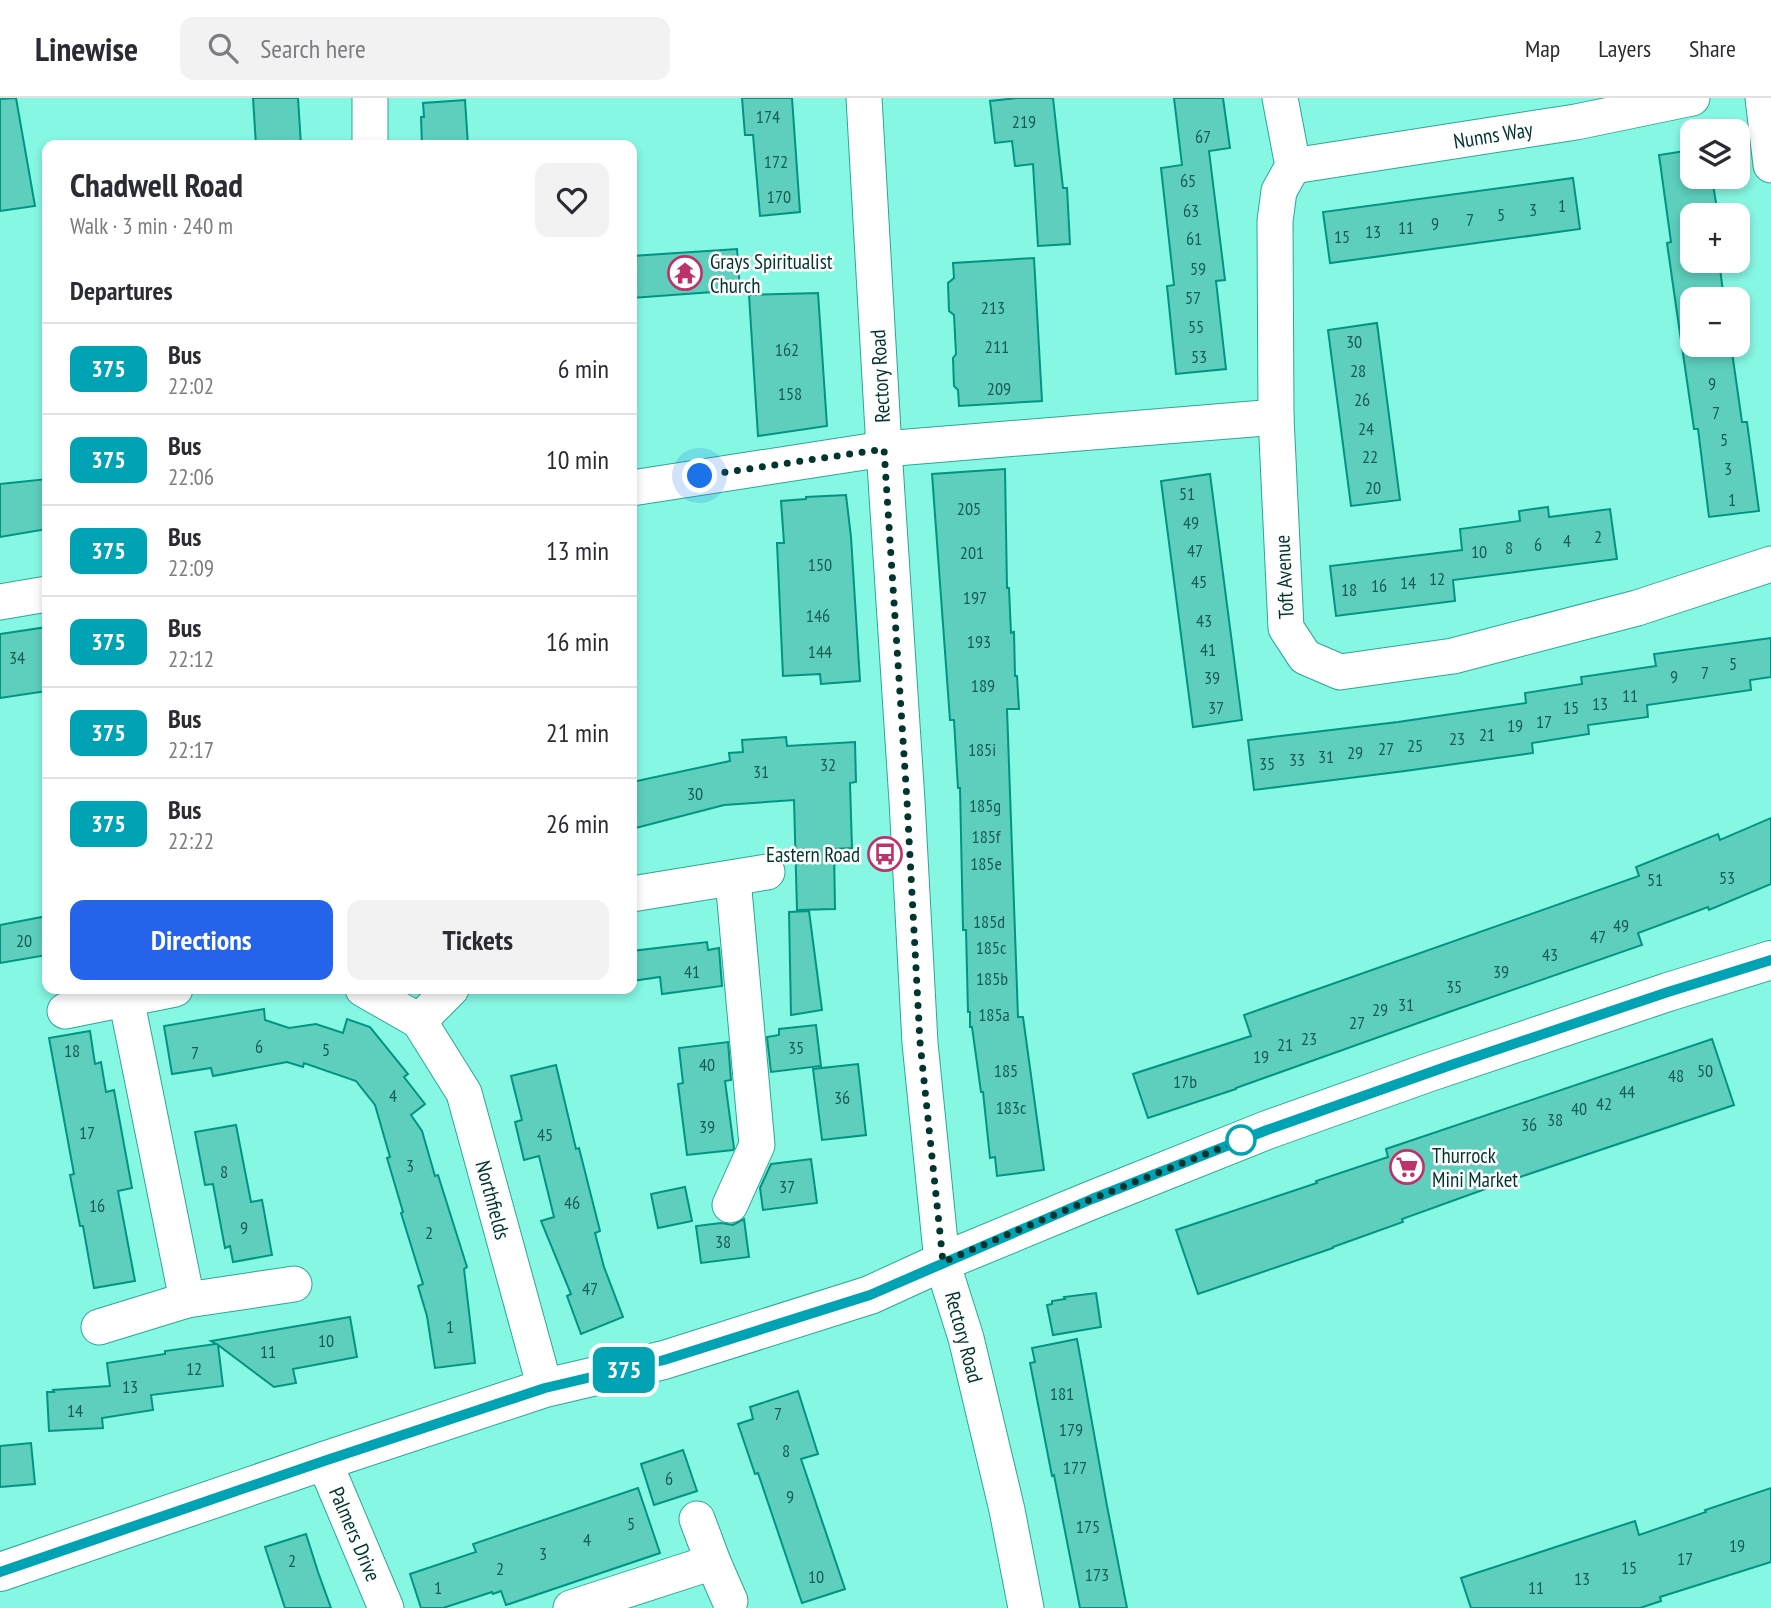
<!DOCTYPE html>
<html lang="en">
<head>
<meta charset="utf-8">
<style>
  :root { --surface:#fff; --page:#f2f2f3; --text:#2b2b33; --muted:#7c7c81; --line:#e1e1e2; --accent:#2563eb }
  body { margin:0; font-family:"PT Sans Narrow",sans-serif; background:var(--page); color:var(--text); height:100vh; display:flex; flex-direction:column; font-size:26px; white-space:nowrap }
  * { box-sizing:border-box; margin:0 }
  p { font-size:23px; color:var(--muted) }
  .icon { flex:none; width:38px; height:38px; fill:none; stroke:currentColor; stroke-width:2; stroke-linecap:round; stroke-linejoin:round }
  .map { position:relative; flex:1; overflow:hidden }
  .side { position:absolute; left:42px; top:42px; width:595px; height:854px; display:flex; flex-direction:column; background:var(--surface); border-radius:14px; box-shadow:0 4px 10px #0003 }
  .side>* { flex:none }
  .badge { padding:0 14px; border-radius:10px; font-size:24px; line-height:46px }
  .controls { position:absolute; left:1680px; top:21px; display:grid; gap:14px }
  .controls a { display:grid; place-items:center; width:70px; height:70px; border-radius:14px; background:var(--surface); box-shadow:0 4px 10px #0003; font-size:35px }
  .you { position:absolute; width:35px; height:35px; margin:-18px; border:5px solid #fff; border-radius:50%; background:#1a73e8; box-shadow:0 0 0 10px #1a73e833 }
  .map>.badge { position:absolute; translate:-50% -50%; box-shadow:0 0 0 4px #fff }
  h2 { padding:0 28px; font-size:26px; line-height:63px }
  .round { display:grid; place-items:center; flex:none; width:74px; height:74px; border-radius:14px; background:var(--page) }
  .overview { display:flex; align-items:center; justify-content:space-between; height:119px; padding:0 28px }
  h1 { font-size:33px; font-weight:700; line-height:52px }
  .action { display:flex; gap:14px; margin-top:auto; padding:14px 28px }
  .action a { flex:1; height:80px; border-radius:14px; background:var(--accent); color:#fff; font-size:28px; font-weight:700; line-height:80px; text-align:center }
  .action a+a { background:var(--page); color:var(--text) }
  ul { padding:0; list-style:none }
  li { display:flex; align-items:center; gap:21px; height:91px; padding:0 28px; border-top:2px solid var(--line) }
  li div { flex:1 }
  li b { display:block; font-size:26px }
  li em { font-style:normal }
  li .badge { min-width:77px; font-weight:700; text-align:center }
  header { display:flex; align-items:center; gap:42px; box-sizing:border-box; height:98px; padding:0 35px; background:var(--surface); border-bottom:2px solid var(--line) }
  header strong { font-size:33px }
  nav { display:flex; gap:38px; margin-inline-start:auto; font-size:24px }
  .search { width:490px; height:63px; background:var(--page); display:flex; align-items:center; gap:18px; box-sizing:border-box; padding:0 24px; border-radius:14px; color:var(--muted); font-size:26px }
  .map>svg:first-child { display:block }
</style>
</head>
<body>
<header>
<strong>Linewise</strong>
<div class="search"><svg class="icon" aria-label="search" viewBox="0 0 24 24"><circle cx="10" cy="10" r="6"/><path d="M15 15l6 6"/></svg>Search here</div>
<nav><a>Map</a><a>Layers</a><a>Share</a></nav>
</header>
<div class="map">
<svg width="1771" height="1510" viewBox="0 0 1771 1510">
  <rect width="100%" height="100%" fill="#86f7e3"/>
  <g fill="#5dcfbc" stroke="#009483" stroke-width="2">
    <polygon points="16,0 35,108 0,113 0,1"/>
    <polygon points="253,0 298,0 301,47 256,47"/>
    <polygon points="742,0 792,0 800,114 760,118 753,37 745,37"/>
    <polygon points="1017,0 1053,0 1063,90 1067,90 1070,146 1038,148 1033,66 1015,68 1012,43 995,45 990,3"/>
    <polygon points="1174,0 1223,0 1230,50 1209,53 1225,182 1216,183 1226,271 1176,276 1167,188 1174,187 1161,70 1182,67"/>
    <polygon points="465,2 468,47 422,47 421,19 424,19 423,5"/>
    <polygon points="1692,52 1692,82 1712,80 1718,117 1692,117 1692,163 1719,163 1724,201 1692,201 1692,247 1731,247 1742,324 1747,324 1759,413 1709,419 1698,331 1694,331 1675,201 1667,145 1671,144 1659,57"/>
    <polygon points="1573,80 1580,131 1330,165 1323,114"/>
    <polygon points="737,151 740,192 632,200 632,158"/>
    <polygon points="1034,160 1042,303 959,308 958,292 954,288 953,260 956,256 954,217 949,213 948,185 954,180 953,165"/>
    <polygon points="818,195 827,328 758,338 749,197"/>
    <polygon points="1377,225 1400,402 1351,408 1328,232"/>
    <polygon points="1005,371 1007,490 1009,490 1011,535 1014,534 1015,578 1017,578 1019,611 1007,611 1018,919 1023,919 1044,1072 997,1078 995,1059 990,1060 983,994 981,994 972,929 970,929 970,914 968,914 966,832 963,832 960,690 958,690 954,622 950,622 932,376"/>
    <polygon points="1210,376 1242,622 1193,629 1161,383"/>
    <polygon points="47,381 47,431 0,439 0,386"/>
    <polygon points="846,397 851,439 860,583 821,586 820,576 783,578 777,445 784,445 781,403 806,401 806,399"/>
    <polygon points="1548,409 1549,419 1610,411 1617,461 1453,482 1455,503 1336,518 1330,468 1462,452 1460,431 1520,423 1519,413"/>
    <polygon points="47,529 47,593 0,600 0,536"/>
    <polygon points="1771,540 1771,579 1750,582 1751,592 1647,607 1648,619 1588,627 1589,636 1532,645 1533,655 1405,673 1254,692 1248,642 1398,624 1526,605 1525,595 1582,586 1581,579 1656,568 1654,556"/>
    <polygon points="786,639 787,648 855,644 856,684 850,685 852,750 834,751 835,811 797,812 794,702 724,707 632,731 632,684 730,663 729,655 743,654 742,642"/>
    <polygon points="1771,720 1771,786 1709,812 1708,809 1638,835 1642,847 1449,914 1236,990 1236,991 1148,1020 1133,976 1251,938 1244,917 1639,778 1636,769 1718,736 1720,742"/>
    <polygon points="809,813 822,912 791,917 789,814"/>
    <polygon points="47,818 47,857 0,865 0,827"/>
    <polygon points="707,844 708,852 719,850 722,888 662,896 660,879 632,883 632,853"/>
    <polygon points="264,911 265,922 289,930 316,926 343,935 347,921 370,929 408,976 404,979 425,1006 411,1017 422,1033 435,1078 438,1077 467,1169 464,1171 475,1265 435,1270 427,1218 418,1188 423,1186 401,1115 403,1114 387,1060 390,1059 375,1007 356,983 304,965 303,969 287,964 213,978 211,970 172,976 164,928"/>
    <polygon points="816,927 821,968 771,974 767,939 779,937 779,931"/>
    <polygon points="90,933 95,966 101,964 106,994 114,992 132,1090 118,1093 135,1183 94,1190 83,1128 80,1128 70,1077 74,1076 49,940"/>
    <polygon points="1712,941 1734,1007 1502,1085 1402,1121 1403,1124 1333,1149 1333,1150 1198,1196 1176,1132 1317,1085 1316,1083 1388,1059 1386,1051"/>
    <polygon points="728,944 731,982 725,983 734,1050 733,1052 687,1057 678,986 683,985 679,950"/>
    <polygon points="858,966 866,1037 822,1042 813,971"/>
    <polygon points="556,967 576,1051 579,1050 600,1133 595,1135 604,1169 623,1219 581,1236 567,1198 571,1196 541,1123 554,1119 539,1058 524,1062 515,1024 522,1022 511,978"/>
    <polygon points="236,1027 251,1104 262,1102 272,1157 233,1164 230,1148 225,1150 213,1086 205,1087 195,1034"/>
    <polygon points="811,1061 817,1105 763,1112 760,1090 771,1066"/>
    <polygon points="685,1089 692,1123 658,1130 651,1096"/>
    <polygon points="744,1121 749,1159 701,1165 696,1128 721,1125 733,1127"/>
    <polygon points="1096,1195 1101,1229 1053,1237 1047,1207 1052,1206 1052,1203 1065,1201 1064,1199"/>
    <polygon points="350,1219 357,1259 293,1271 296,1285 274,1289 218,1247 223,1288 151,1297 153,1312 102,1320 103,1330 49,1333 47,1294 54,1294 53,1292 110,1288 107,1265 165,1256 165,1253 216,1246 211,1243"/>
    <polygon points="1077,1241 1107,1408 1127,1510 1080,1510 1054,1377 1052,1378 1030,1265 1035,1264 1032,1250"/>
    <polygon points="798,1293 818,1356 801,1361 845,1491 802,1505 758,1375 755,1376 738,1326 753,1321 750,1309"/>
    <polygon points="31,1345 35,1386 0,1389 0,1348"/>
    <polygon points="683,1352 697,1393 654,1407 641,1366"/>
    <polygon points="638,1390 660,1455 506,1507 501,1493 493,1496 492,1494 443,1510 421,1510 410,1476 476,1454 473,1446"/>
    <polygon points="1771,1390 1771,1464 1660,1499 1661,1503 1640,1510 1471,1510 1461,1480 1635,1423 1639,1437 1706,1414 1705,1412"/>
    <polygon points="306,1436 318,1474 331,1510 285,1510 265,1449"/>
  </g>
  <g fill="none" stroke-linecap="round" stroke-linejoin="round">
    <g stroke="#2ca796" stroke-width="37">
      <g id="minor">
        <polyline points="864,0 884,351 907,703 920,945 942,1164 966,1240 1007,1412 1026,1510"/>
        <polyline points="1280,0 1293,68 1279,93 1275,123 1276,319 1286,530 1305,559 1340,574 1453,558 1637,510 1771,466"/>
        <polyline points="1763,0 1771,67"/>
        <polyline points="370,47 370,0"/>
        <polyline points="1293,68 1576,24 1692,0"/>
        <polyline points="632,390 884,351 1276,319"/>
        <polyline points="0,504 47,496"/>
        <polyline points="632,796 767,774"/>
        <polyline points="363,891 419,923 464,995 545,1290"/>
        <polyline points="126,900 187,1202"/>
        <polyline points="65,913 175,891"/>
        <polyline points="419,923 451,891"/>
        <polyline points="730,1107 757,1047 733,781"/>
        <polyline points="99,1229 187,1202 294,1186"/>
        <polyline points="324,1363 386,1510"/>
        <polyline points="713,1464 730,1503"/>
        <polyline points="571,1510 713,1464 697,1421"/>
      </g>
    </g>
    <g stroke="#2ca796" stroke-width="40">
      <polyline id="tertiary" points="0,1474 324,1363 545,1290 664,1262 870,1197 942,1164 1092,1102 1267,1032 1427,975 1668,894 1771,862"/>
    </g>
    <use href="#minor" stroke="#fff" stroke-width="35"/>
    <use href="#tertiary" stroke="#fff" stroke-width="38"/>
  </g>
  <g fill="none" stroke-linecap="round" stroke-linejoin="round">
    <g stroke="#fff" stroke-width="16">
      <polyline id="line" points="0,1474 324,1363 545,1290 664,1262 870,1197 1092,1101 1267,1032 1451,967 1668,894 1771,862"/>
    </g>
    <use href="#line" stroke="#00a3b4" stroke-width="10"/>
    <polyline stroke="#00362f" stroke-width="7" stroke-dasharray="0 12.6" points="700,378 884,351 907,703 920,944 943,1164 1092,1101 1241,1042"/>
  </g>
  <defs>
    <g id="temple-ring" transform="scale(1.75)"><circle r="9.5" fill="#fff" stroke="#be326a" stroke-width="1.5"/><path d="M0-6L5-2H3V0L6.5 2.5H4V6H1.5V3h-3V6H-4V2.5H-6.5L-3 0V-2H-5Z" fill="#be326a"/></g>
    <g id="bus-ring" transform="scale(1.75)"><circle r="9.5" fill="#fff" stroke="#be326a" stroke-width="1.5"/><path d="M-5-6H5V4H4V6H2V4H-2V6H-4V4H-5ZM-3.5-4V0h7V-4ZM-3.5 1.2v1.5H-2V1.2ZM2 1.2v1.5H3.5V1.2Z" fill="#be326a"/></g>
    <g id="supermarket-ring" transform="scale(1.75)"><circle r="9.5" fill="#fff" stroke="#be326a" stroke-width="1.5"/><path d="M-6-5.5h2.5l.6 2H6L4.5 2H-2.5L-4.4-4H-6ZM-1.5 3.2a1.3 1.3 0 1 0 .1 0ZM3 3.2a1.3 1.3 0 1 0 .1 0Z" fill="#be326a"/></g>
  </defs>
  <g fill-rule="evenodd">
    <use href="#temple-ring" x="685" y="175"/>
    <use href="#bus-ring" x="885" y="756"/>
    <use href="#supermarket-ring" x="1407" y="1069"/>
  </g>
  <circle fill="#fff" stroke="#00a3b4" stroke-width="3.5" cx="1241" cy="1042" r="14"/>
  <g text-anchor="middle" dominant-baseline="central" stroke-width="5" stroke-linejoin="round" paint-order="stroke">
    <g font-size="18" fill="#175c52">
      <text x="768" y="18">174</text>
      <text x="1024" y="23">219</text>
      <text x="1203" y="38">67</text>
      <text x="776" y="63">172</text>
      <text x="1188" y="82">65</text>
      <text x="779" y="98">170</text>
      <text x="1562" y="107">1</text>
      <text x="1533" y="111">3</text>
      <text x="1191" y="112">63</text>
      <text x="1501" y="116">5</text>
      <text x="1470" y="121">7</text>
      <text x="1435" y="125">9</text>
      <text x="1406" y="129">11</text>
      <text x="1373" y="133">13</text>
      <text x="1342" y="138">15</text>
      <text x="1194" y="140">61</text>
      <text x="1198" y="170">59</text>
      <text x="1193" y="199">57</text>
      <text x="993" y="209">213</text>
      <text x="1196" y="228">55</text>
      <text x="1354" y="243">30</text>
      <text x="997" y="248">211</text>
      <text x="787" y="251">162</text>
      <text x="1199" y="258">53</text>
      <text x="1358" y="272">28</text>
      <text x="1712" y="285">9</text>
      <text x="999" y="290">209</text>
      <text x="790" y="295">158</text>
      <text x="1362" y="301">26</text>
      <text x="1716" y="314">7</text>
      <text x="1366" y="330">24</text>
      <text x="1724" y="341">5</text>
      <text x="1370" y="358">22</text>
      <text x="1728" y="370">3</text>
      <text x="1373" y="389">20</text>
      <text x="1187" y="395">51</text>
      <text x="1732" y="401">1</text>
      <text x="969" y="410">205</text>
      <text x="1191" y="424">49</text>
      <text x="1598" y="438">2</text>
      <text x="1567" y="442">4</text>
      <text x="1538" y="446">6</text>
      <text x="1509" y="449">8</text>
      <text x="1195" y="452">47</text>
      <text x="1479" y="453">10</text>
      <text x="972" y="454">201</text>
      <text x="820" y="466">150</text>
      <text x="1437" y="480">12</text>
      <text x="1199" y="483">45</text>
      <text x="1408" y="484">14</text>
      <text x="1379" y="487">16</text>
      <text x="1349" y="491">18</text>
      <text x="975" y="499">197</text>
      <text x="818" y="517">146</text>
      <text x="1204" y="522">43</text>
      <text x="979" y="543">193</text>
      <text x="1208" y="551">41</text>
      <text x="820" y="553">144</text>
      <text x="17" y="559">34</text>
      <text x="1733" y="565">5</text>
      <text x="1705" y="574">7</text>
      <text x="1674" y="578">9</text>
      <text x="1212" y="579">39</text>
      <text x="983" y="587">189</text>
      <text x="1630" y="597">11</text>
      <text x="1600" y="605">13</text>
      <text x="1216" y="609">37</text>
      <text x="1571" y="609">15</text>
      <text x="1544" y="623">17</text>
      <text x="1515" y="627">19</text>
      <text x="1487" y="636">21</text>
      <text x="1457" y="640">23</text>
      <text x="1415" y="647">25</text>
      <text x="1386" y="650">27</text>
      <text x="982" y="651">185i</text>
      <text x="1355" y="654">29</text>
      <text x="1326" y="658">31</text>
      <text x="1297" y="661">33</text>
      <text x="1267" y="665">35</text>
      <text x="828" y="666">32</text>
      <text x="761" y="673">31</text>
      <text x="695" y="695">30</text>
      <text x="985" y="707">185g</text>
      <text x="986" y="738">185f</text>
      <text x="986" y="765">185e</text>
      <text x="1727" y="779">53</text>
      <text x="1655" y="781">51</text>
      <text x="989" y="823">185d</text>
      <text x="1621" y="827">49</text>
      <text x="1598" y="838">47</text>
      <text x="24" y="842">20</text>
      <text x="991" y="849">185c</text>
      <text x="1550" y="856">43</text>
      <text x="692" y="873">41</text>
      <text x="1501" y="873">39</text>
      <text x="992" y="880">185b</text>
      <text x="1454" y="888">35</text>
      <text x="1406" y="906">31</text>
      <text x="1380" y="911">29</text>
      <text x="994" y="916">185a</text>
      <text x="1357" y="924">27</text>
      <text x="1309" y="940">23</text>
      <text x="1285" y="946">21</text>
      <text x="259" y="948">6</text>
      <text x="796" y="949">35</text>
      <text x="326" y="951">5</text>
      <text x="72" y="952">18</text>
      <text x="195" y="954">7</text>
      <text x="1261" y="958">19</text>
      <text x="707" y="966">40</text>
      <text x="1006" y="972">185</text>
      <text x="1705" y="972">50</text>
      <text x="1676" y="977">48</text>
      <text x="1185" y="983">17b</text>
      <text x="1627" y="993">44</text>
      <text x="393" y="997">4</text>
      <text x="842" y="999">36</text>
      <text x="1604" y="1005">42</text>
      <text x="1011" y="1009">183c</text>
      <text x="1579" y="1010">40</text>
      <text x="1555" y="1021">38</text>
      <text x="1529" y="1026">36</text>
      <text x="707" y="1028">39</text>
      <text x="87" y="1034">17</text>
      <text x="545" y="1036">45</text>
      <text x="410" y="1067">3</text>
      <text x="224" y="1073">8</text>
      <text x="787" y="1088">37</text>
      <text x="572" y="1104">46</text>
      <text x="97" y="1107">16</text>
      <text x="244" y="1129">9</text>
      <text x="429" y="1134">2</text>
      <text x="723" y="1143">38</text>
      <text x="590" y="1190">47</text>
      <text x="450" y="1228">1</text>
      <text x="326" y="1242">10</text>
      <text x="268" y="1253">11</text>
      <text x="194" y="1270">12</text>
      <text x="130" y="1288">13</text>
      <text x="1062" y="1295">181</text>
      <text x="75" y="1312">14</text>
      <text x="778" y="1315">7</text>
      <text x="1071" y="1331">179</text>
      <text x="786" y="1352">8</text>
      <text x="1075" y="1369">177</text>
      <text x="669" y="1380">6</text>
      <text x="790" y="1398">9</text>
      <text x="631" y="1425">5</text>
      <text x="1088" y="1428">175</text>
      <text x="587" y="1441">4</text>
      <text x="1737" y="1447">19</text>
      <text x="543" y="1455">3</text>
      <text x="1685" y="1460">17</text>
      <text x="292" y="1462">2</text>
      <text x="1629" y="1469">15</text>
      <text x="500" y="1470">2</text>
      <text x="1097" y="1476">173</text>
      <text x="816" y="1478">10</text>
      <text x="1582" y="1480">13</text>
      <text x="438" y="1489">1</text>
      <text x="1536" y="1489">11</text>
    </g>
    <g font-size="21" fill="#00362f" stroke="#fff">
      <text transform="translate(1493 37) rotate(-9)">Nunns Way</text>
      <text transform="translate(880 278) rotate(-93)">Rectory Road</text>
      <text transform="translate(1284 479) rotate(-93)">Toft Avenue</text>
      <text transform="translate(493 1102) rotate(75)">Northfields</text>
      <text transform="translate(964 1239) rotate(75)">Rectory Road</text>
      <text transform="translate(355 1436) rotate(67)">Palmers Drive</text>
    </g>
    <g font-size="21" fill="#00362f" stroke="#fff" text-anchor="start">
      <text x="710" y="163">Grays Spiritualist<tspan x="710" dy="24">Church</tspan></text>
      <text x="860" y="756" text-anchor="end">Eastern Road</text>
      <text x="1432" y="1057">Thurrock<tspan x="1432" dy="24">Mini Market</tspan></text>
    </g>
  </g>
</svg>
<div class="controls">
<a><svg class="icon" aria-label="layers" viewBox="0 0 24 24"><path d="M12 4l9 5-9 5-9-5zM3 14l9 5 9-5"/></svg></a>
<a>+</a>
<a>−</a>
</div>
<div class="you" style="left:700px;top:378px"></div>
<b class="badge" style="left:624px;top:1272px;background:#00a3b4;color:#fff">375</b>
<section class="side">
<div class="overview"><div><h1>Chadwell Road</h1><p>Walk · 3 min · 240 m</p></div><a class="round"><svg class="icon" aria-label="heart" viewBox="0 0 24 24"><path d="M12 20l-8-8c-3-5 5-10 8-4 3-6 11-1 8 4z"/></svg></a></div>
<h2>Departures</h2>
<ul>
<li><span class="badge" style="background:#00a3b4;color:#fff">375</span><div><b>Bus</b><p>22:02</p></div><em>6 min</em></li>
<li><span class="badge" style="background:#00a3b4;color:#fff">375</span><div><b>Bus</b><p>22:06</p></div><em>10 min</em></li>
<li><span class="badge" style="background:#00a3b4;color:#fff">375</span><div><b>Bus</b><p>22:09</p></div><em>13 min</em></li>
<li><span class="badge" style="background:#00a3b4;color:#fff">375</span><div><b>Bus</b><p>22:12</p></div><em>16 min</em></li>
<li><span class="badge" style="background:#00a3b4;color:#fff">375</span><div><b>Bus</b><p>22:17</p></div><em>21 min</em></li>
<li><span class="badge" style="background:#00a3b4;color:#fff">375</span><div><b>Bus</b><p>22:22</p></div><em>26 min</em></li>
</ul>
<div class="action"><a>Directions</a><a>Tickets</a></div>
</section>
</div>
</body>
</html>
